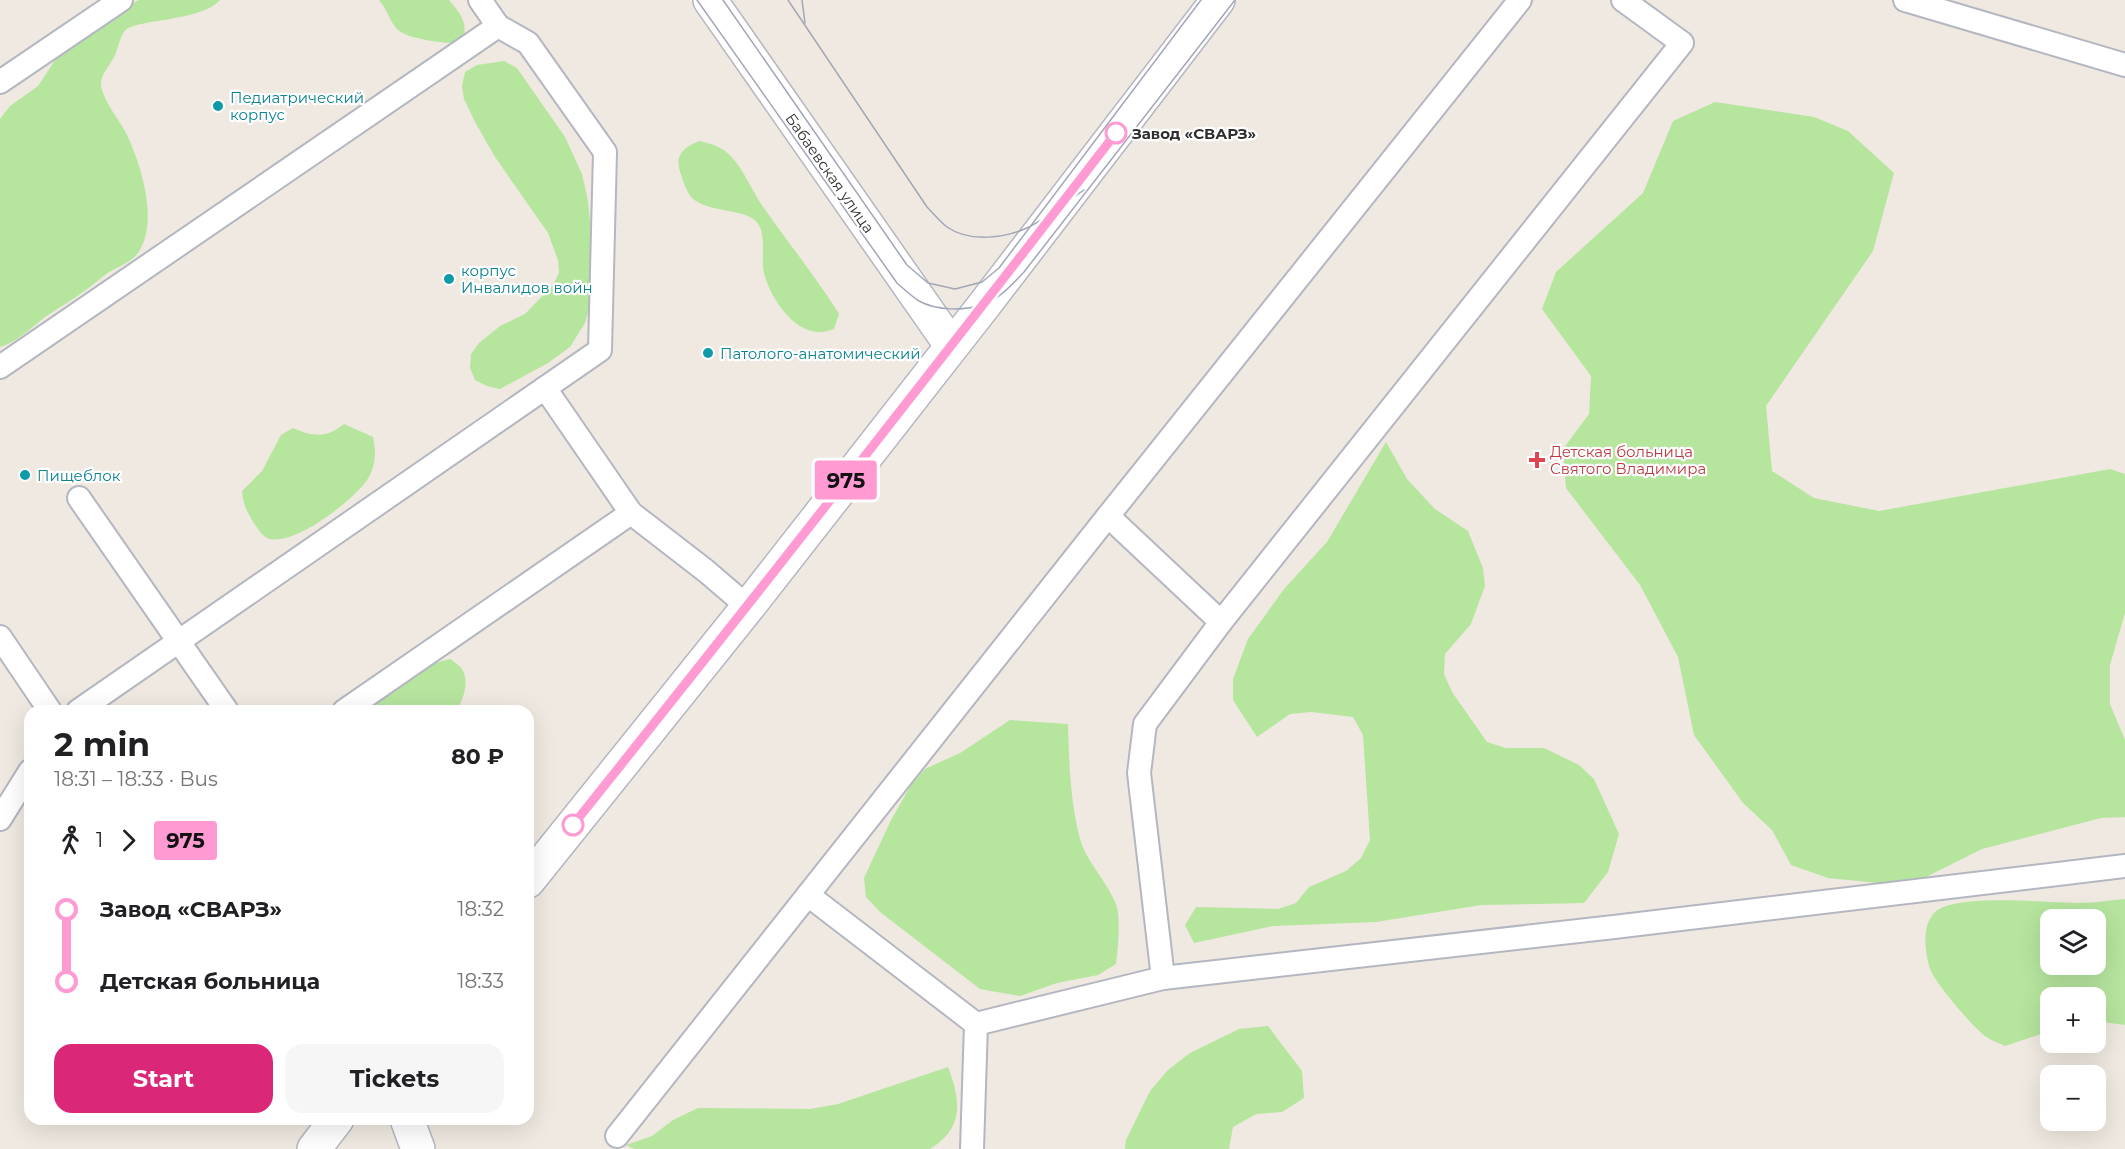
<!DOCTYPE html>
<html lang="en">
<head>
<meta charset="utf-8">
<style>
  :root { --surface:#fff; --page:#f6f6f6; --text:#202124; --muted:#757577; --accent:#db2777 }
  body { margin:0; font-family:Montserrat,sans-serif; background:var(--page); color:var(--text); height:100vh; display:flex; flex-direction:column; font-size:22px; white-space:nowrap }
  * { box-sizing:border-box; margin:0 }
  p { font-size:20px; color:var(--muted) }
  .icon { flex:none; width:33px; height:33px; fill:none; stroke:currentColor; stroke-width:2; stroke-linecap:round; stroke-linejoin:round }
  .map { position:relative; flex:1; overflow:hidden }
  .side { position:absolute; left:24px; top:705px; width:510px; height:420px; display:flex; flex-direction:column; background:var(--surface); border-radius:18px; box-shadow:0 6px 24px #0002 }
  .side>* { flex:none }
  .badge { padding:0 12px; border-radius:4px; font-size:21px; line-height:39px }
  .controls { position:absolute; left:2040px; top:909px; display:grid; gap:12px }
  .controls a { display:grid; place-items:center; width:66px; height:66px; border-radius:12px; background:var(--surface); box-shadow:0 6px 24px #0002; font-size:30px }
  .map>.badge { position:absolute; translate:-50% -50%; box-shadow:0 0 0 3px #fff }
  .legs { display:flex; align-items:center; gap:9px; height:66px; padding:0 30px; font-size:20px }
  .legs p { margin-inline-start:auto }
  .summary { display:flex; align-items:center; justify-content:space-between; height:102px; padding:0 30px }
  h1 { font-size:33px; font-weight:700; line-height:45px }
  .cta { display:flex; gap:12px; margin-top:auto; padding:12px 30px }
  .cta a { flex:1; height:69px; border-radius:18px; background:var(--accent); color:#fff; font-size:24px; font-weight:700; line-height:69px; text-align:center }
  .cta a+a { background:var(--page); color:var(--text) }
  ul { padding:0 30px; list-style:none }
  li { display:flex; align-items:center; gap:21px; height:72px; font-size:22px }
  li i { display:grid; place-items:center; width:9px; height:100%; margin:0 8px; background:currentColor }
  li i::after { content:''; width:15px; height:15px; margin:-8px; border:4px solid; border-radius:50%; background:var(--surface) }
  li p { margin-inline-start:auto }
  li:first-child i { background:linear-gradient(#0000 50%,currentColor 0) }
  li:last-child i { background:linear-gradient(currentColor 50%,#0000 0) }
  .map>svg:first-child { display:block }
</style>
</head>
<body>
<div class="map">
<svg width="2125" height="1149" viewBox="0 0 2125 1149">
  <rect width="100%" height="100%" fill="#efe9e1"/>
  <g fill="#b6e59e" fill-rule="evenodd">
    <path d="M139 0H220C199 23 133 18 124 32 119 39 118 50 114 57 110 65 102 73 101 82 100 96 118 118 125 131 140 161 160 221 138 253 130 264 115 267 105 275 95 283 86 290 76 297 66 304 55 310 45 317 31 328 17 342 0 347V119L10 106 38 86 59 54 127 6Z"/>
    <path d="M379 0H449C462 16 468 22 463 43 448 44 408 40 397 29 389 20 387 9 379 0Z"/>
    <polygon points="504,61 517,68 565,137 582,174 588,201 592,242 592,297 585,323 570,347 548,363 500,389 487,386 475,380 470,368 471,354 479,343 500,326 525,314 553,285 559,273 558,260 548,233 495,157 475,122 464,99 462,86 465,72 477,65"/>
    <polygon points="1715,102 1814,117 1848,131 1894,173 1873,251 1766,406 1772,471 1814,498 1879,511 2110,469 2125,474 2125,613 2110,665 2110,704 2125,740 2125,817 2101,818 1982,849 1908,886 1828,878 1791,865 1772,830 1743,803 1694,735 1678,657 1640,585 1566,488 1563,449 1589,414 1591,376 1542,309 1556,272 1643,193 1673,121"/>
    <path d="M699 141C708 143 717 145 725 151 742 164 751 190 764 208 789 244 816 277 839 314L834 329C830 330 825 332 820 332 792 333 767 293 763 268 762 256 765 239 760 227 751 206 708 215 691 197 688 193 685 186 683 181 681 174 677 165 679 158 682 148 691 145 699 141Z"/>
    <path d="M344 424 373 437C376 450 376 464 369 477 357 498 292 549 267 538 261 535 256 526 252 520 246 510 243 503 242 491L262 471 281 435 293 428C313 437 327 438 344 424Z"/>
    <polygon points="1386,442 1407,479 1435,509 1468,531 1483,568 1485,586 1471,624 1445,654 1444,674 1452,692 1487,742 1506,748 1544,748 1579,765 1594,779 1619,834 1608,872 1584,903 1481,905 1376,922 1273,926 1194,943 1185,925 1196,907 1278,909 1296,903 1309,887 1346,871 1361,858 1370,840 1363,735 1353,717 1311,712 1290,714 1257,737 1233,700 1233,679 1248,639 1284,589 1327,542"/>
    <path d="M451 659C454 662 460 666 462 669 470 682 463 699 457 711H368C393 691 419 664 451 659Z"/>
    <path d="M1010 720 1068 724C1069 761 1070 798 1079 835 1085 861 1106 879 1116 904 1121 917 1118 950 1116 964L1098 975 1057 983 1020 996 980 989 880 912 866 897 864 878 891 820 911 785 925 769 960 753Z"/>
    <path d="M2125 899V1025L2096 1021V998H2050V1031L2005 1046C1999 1043 1990 1040 1985 1036 1971 1025 1936 984 1930 969 1925 953 1921 925 1935 912 1957 893 2049 903 2080 903 2095 903 2110 900 2125 899ZM2050 920H2096V964H2050Z"/>
    <polygon points="1268,1026 1302,1071 1304,1098 1282,1112 1256,1114 1233,1127 1229,1149 1125,1149 1126,1140 1150,1091 1168,1070 1190,1053 1239,1029"/>
    <path d="M948 1067C961 1101 964 1128 930 1149H634L626 1145 652 1136 673 1120 698 1108 810 1109 838 1104Z"/>
  </g>
  <g fill="none" stroke-linecap="round" stroke-linejoin="round">
    <g stroke="#b4b7c1" stroke-width="26">
      <g id="service">
        <polyline points="480,0 498,26 528,43 605,152 600,350 545,388"/>
        <polyline points="1905,0 2125,65"/>
        <polyline points="0,82 121,0"/>
        <polyline points="0,367 498,26"/>
        <polyline points="79,498 227,711"/>
        <polyline points="1221,622 1108,516 1520,0"/>
        <polyline points="0,637 50,711"/>
        <polyline points="78,711 545,388 631,513"/>
        <polyline points="344,711 631,513 706,571 748,607"/>
        <polyline points="0,819 30,771"/>
        <polyline points="808,895 976,1024"/>
        <polyline points="1163,978 1139,773 1145,724 1221,622 1682,43 1623,0"/>
        <polyline points="617,1136 1108,516"/>
        <polyline points="972,1149 976,1024 1163,978 1614,927 2125,866"/>
      </g>
    </g>
    <g stroke="#b4b7c1" stroke-width="36">
      <polyline id="minor" points="407,1119 418,1149"/>
    </g>
    <g stroke="#b4b7c1" stroke-width="36">
      <g id="tertiary">
        <polyline points="710,0 951,345"/>
        <polyline points="528,881 748,607 985,304 1218,0"/>
        <polyline points="314,1149 337,1119"/>
      </g>
    </g>
    <use href="#service" stroke="#fff" stroke-width="22"/>
    <use href="#minor" stroke="#fff" stroke-width="33"/>
    <use href="#tertiary" stroke="#fff" stroke-width="33"/>
    <g stroke="#a3a6b8" stroke-width="1.5">
      <path d="M697 0 897 283C904 289 911 296 919 301 937 311 965 311 984 304 999 299 1013 284 1024 272L1235 0"/>
      <polyline points="723,0 907,265 928,283 955,289 982,282 999,268 1201,0"/>
      <path d="M788 0 927 207C934 214 940 222 947 227 970 243 1006 238 1029 227 1048 217 1066 202 1084 190"/>
      <polyline points="802,0 805,23"/>
    </g>
  </g>
  <g fill="none" stroke-linecap="round" stroke-linejoin="round">
    <g stroke="#fff" stroke-width="14">
      <path id="line-1" d="M573 825C756 596 937 365 1116 133"/>
    </g>
    <use href="#line-1" stroke="#ff9ad2" stroke-width="9"/>
  </g>
  <g fill="#0f9aa8" stroke="#fff" stroke-width="2">
    <circle cx="218" cy="106" r="6"/>
    <circle cx="449" cy="279" r="6"/>
    <circle cx="708" cy="353" r="6"/>
    <circle cx="25" cy="475" r="6"/>
  </g>
  <g fill="#fff" stroke="#ff9ad2" stroke-width="3">
    <circle cx="1116" cy="133" r="10"/>
    <circle cx="573" cy="825" r="10"/>
  </g>
  <path fill="#e0444e" stroke="#fff" stroke-width="2" d="M1534 451h6v6h6v6h-6v6h-6v-6h-6v-6h6z"/>
  <g text-anchor="middle" dominant-baseline="central" stroke-width="4.5" stroke-linejoin="round" paint-order="stroke">
    <g font-size="15" fill="#0d838f" stroke="#fff" text-anchor="start">
      <text x="230" y="97">Педиатрический<tspan x="230" dy="17">корпус</tspan></text>
      <text x="461" y="270">корпус<tspan x="461" dy="17">Инвалидов войн</tspan></text>
      <text x="720" y="353">Патолого-анатомический</text>
      <text x="37" y="475">Пищеблок</text>
    </g>
    <g font-size="15" font-weight="bold" fill="#2e2e2e" stroke="#fff" text-anchor="start">
      <text x="1132" y="133">Завод «СВАРЗ»</text>
    </g>
    <g font-size="15" fill="#2e2e2e" stroke="#fff">
      <text transform="translate(830 173) rotate(55)">Бабаевская улица</text>
    </g>
    <g font-size="15" fill="#be3a42" stroke="#fff" text-anchor="start">
      <text x="1550" y="451">Детская больница<tspan x="1550" dy="17">Святого Владимира</tspan></text>
    </g>
  </g>
</svg>
<div class="controls">
<a><svg class="icon" aria-label="layers" viewBox="0 0 24 24"><path d="M12 4l9 5-9 5-9-5zM3 14l9 5 9-5"/></svg></a>
<a>+</a>
<a>−</a>
</div>
<b class="badge" style="left:846px;top:480px;background:#ff9ad2;color:#111">975</b>
<section class="side">
<div class="summary"><div><h1>2 min</h1><p>18:31 – 18:33 · Bus</p></div><b>80 ₽</b></div>
<div class="legs"><svg class="icon" aria-label="walk" viewBox="0 0 24 24"><circle cx="13" cy="4" r="2"/><path d="M13 8l-2 6 4 7M11 14l-3 7M7 12l3-4h3l4 4"/></svg>1<svg class="icon" aria-label="forward" viewBox="0 0 24 24"><path d="M9 5l7 7-7 7"/></svg><b class="badge" style="background:#ff9ad2;color:#111">975</b></div>
<ul>
<li><i style="color:#ff9ad2"></i><b>Завод «СВАРЗ»</b><p>18:32</p></li>
<li><i style="color:#ff9ad2"></i><b>Детская больница</b><p>18:33</p></li>
</ul>
<div class="cta"><a>Start</a><a>Tickets</a></div>
</section>
</div>
</body>
</html>
